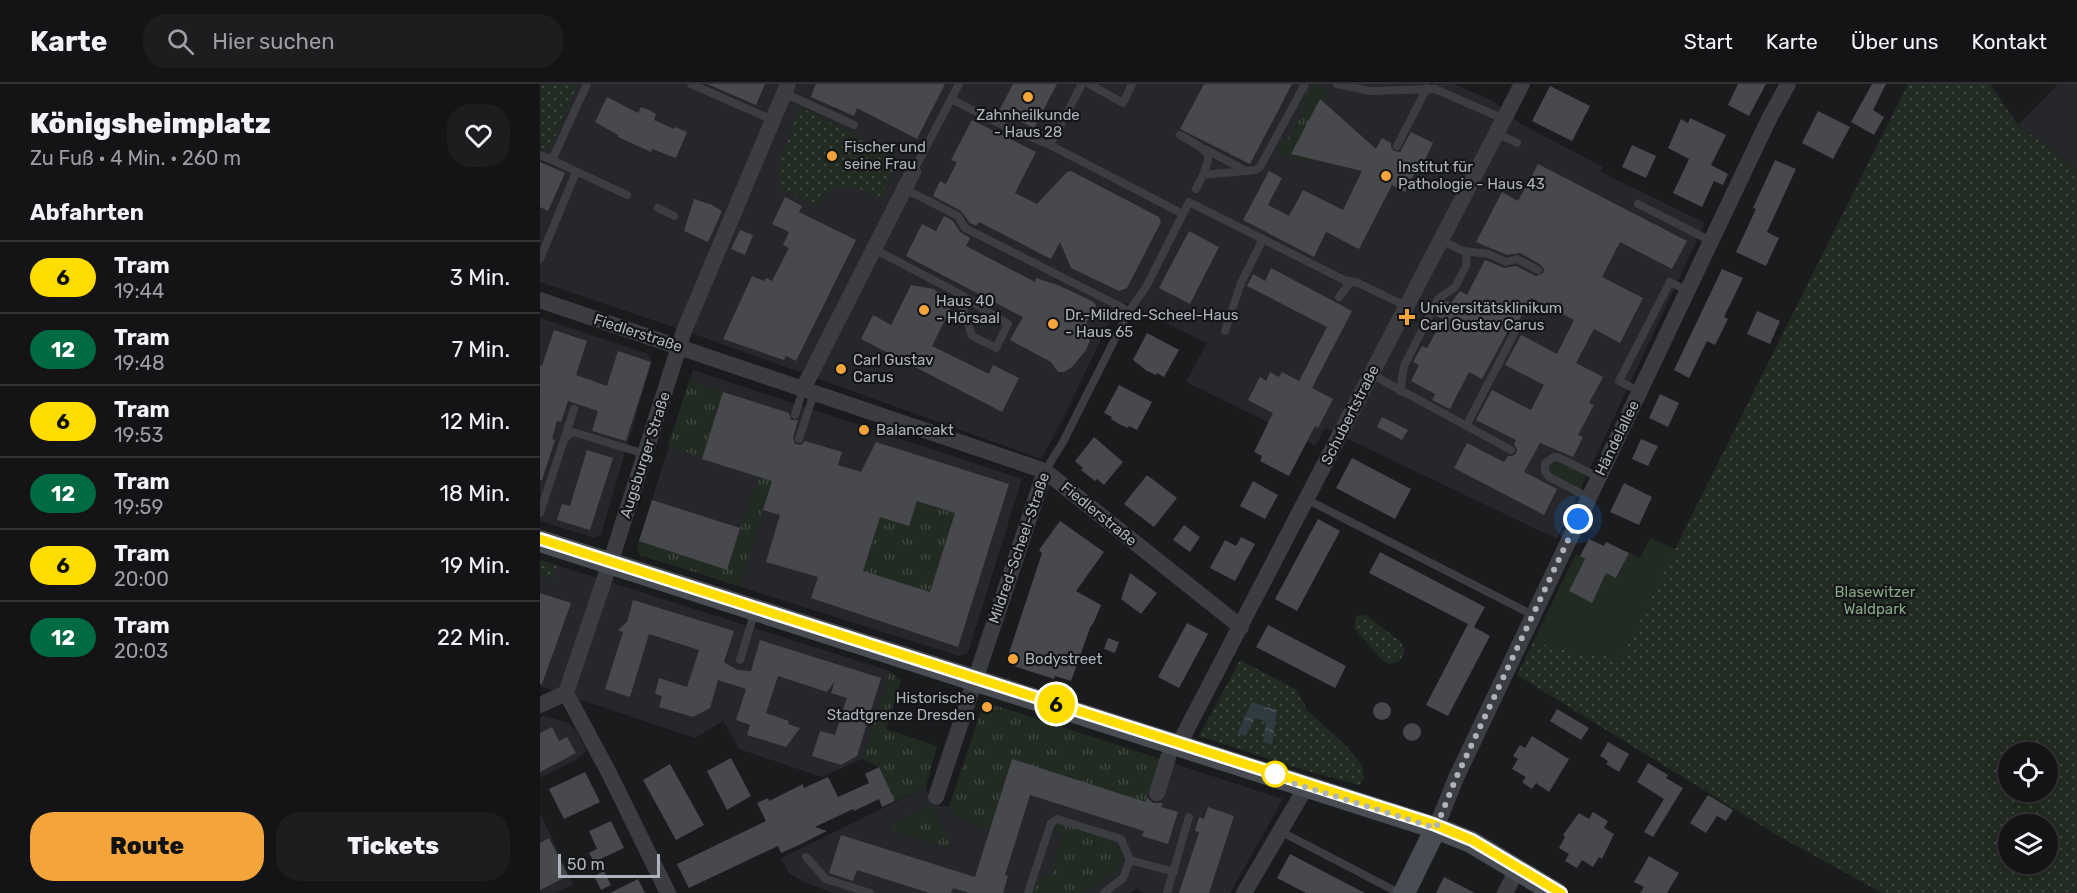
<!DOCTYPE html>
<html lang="de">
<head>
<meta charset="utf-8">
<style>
  :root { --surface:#141416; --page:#1d1d1f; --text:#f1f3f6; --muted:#9d9ea1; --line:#333335; --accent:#f3a53c }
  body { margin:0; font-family:Rubik,sans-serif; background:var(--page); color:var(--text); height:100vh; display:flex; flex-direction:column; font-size:22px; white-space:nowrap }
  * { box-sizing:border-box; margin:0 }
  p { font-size:20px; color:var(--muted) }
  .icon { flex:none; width:33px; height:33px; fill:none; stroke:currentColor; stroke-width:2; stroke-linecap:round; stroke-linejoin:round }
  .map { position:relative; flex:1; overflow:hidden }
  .sheet { display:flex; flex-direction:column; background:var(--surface); width:540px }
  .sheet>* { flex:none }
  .badge { padding:0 12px; border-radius:20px; font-size:21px; line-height:39px }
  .fabs { position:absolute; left:1458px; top:658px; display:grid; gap:12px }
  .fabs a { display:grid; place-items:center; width:60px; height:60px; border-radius:50%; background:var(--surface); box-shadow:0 3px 15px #0003,0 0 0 2px var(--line); font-size:30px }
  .scale { position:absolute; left:18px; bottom:15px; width:102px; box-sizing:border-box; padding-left:6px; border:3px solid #adb3bc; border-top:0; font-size:16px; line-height:21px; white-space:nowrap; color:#adb3bc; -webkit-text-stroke:4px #151518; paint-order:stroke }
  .you { position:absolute; width:30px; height:30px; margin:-15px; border:4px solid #fff; border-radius:50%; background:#1a73e8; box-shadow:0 0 0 9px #1a73e833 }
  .map>.badge { position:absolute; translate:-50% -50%; box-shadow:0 0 0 3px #fff }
  h2 { padding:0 30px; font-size:22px; line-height:54px }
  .round { display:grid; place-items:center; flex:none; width:63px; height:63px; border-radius:24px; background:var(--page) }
  .overview { display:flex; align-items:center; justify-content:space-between; height:102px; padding:0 30px }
  h1 { font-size:28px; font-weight:800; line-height:45px }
  .button { display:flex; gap:12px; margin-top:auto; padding:12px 30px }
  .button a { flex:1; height:69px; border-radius:24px; background:var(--accent); color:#111; font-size:24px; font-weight:800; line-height:69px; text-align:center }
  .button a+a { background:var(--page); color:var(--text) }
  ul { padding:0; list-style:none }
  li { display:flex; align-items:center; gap:18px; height:72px; padding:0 30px; border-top:2px solid var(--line) }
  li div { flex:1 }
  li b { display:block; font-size:22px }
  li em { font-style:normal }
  li .badge { min-width:66px; font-weight:700; text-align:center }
  header { display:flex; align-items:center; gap:36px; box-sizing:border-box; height:84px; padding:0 30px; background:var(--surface); border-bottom:2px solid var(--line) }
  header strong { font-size:28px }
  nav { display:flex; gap:33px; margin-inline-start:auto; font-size:21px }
  .search { width:420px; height:54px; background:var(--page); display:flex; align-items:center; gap:15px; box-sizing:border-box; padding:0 21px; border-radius:24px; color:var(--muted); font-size:22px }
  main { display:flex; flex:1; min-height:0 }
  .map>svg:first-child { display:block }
</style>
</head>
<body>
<header>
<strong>Karte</strong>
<div class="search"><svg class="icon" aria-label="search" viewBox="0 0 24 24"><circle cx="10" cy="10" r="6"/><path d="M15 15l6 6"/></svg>Hier suchen</div>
<nav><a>Start</a><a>Karte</a><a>Über uns</a><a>Kontakt</a></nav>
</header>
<main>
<section class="sheet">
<div class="overview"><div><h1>Königsheimplatz</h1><p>Zu Fuß · 4 Min. · 260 m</p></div><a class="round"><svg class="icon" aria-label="heart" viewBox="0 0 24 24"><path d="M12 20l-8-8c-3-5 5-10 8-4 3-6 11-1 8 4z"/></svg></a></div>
<h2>Abfahrten</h2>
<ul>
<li><span class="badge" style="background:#fd0;color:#111">6</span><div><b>Tram</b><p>19:44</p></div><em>3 Min.</em></li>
<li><span class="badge" style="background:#006b42;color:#fff">12</span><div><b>Tram</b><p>19:48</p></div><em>7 Min.</em></li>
<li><span class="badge" style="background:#fd0;color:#111">6</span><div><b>Tram</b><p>19:53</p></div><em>12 Min.</em></li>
<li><span class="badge" style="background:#006b42;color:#fff">12</span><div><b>Tram</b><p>19:59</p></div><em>18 Min.</em></li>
<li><span class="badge" style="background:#fd0;color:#111">6</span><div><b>Tram</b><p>20:00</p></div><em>19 Min.</em></li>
<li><span class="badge" style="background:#006b42;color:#fff">12</span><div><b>Tram</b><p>20:03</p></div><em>22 Min.</em></li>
</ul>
<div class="button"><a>Route</a><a>Tickets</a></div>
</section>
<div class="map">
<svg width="1537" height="809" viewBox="0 0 1537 809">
  <defs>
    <pattern id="grass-tufts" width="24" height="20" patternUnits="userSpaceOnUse" patternTransform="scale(1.5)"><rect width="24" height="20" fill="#222b22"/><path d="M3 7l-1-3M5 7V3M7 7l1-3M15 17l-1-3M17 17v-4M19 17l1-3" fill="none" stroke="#3f4740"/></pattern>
    <pattern id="park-dots" width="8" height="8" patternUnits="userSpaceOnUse" patternTransform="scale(1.5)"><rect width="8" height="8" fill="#222b22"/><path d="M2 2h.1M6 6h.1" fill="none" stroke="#3f4740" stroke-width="1.8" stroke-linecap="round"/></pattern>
    <pattern id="water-ripples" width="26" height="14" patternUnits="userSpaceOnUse" patternTransform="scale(1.5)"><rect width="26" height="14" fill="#303b41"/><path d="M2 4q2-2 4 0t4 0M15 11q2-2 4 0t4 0" fill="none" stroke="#4b555a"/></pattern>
  </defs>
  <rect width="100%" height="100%" fill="#1a1b1d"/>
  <g fill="#26272a">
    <polygon points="0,0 914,0 953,17 981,40 1063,83 1061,88 1165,139 1017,455 785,344 776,362 646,298 667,259 586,219 577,222 521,339 501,375 154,250 0,198"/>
    <polygon points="1518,0 1537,0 1537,85 1478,41"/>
    <polygon points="0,234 108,270 112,277 61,450 55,454 0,437"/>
    <polygon points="153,286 482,395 428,569 419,572 100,471 97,465 99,457"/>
    <polygon points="0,476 350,587 322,675 282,693 199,665 183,637 155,654 0,602"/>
    <polygon points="444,618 743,715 690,809 602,809 597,804 591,809 293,809 264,798 249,789 241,774 386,703 392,721 409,723"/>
    <polygon points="4,632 27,638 37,647 46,667 37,675 0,694 0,633"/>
    <polygon points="0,729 33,800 15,809 0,809"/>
  </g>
  <g fill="url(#grass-tufts)">
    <polygon points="775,1 785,4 787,11 784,19 780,16 770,78 736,69 742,57 746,59 767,18 763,16 768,7"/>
    <polygon points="149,297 183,308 163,373 128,362"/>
    <polygon points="1014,377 1046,392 1040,404 1012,391 1009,387 1010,381"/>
    <polygon points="218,393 232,397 200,502 100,471 97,465 99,457 187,485"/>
    <polygon points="325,401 426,433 411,440 387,519 299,480 326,479 346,416"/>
    <polygon points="350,587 361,596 346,645 397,662 386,703 355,717 339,683 322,675"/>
    <polygon points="444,618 621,675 606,718 472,675 449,746 420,735 409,723"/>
    <polygon points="392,721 412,765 353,746 355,738"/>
    <polygon points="524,740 575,756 583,770 577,787 542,809 493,809 497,798 512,790 521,749 511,752 516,742"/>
  </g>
  <g fill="url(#park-dots)" fill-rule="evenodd">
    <polygon points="0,0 38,0 14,56 8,64 0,64"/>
    <path d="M1368 0H1450L1478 41 1537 85V809H1342L1237 751 977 591 994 556 1016 565 1080 574ZM1468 669H1508V708H1468ZM1468 741H1508V780H1468Z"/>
    <path d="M260 23 360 75 344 106 346 109 343 115C319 103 294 93 278 121L241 104 238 83Z"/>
    <polygon points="0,476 18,481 14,495 0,490"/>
    <polygon points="826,531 861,558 865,567 860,577 848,580 840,574 814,544 816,532"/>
    <polygon points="700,576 757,606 767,626 807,663 822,681 824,695 819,701 757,684 659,652"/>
  </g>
  <polygon fill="#222b22" points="1110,454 1135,465 1080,574 1016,565 994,556 1036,470 1045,475 1029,507 1052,518 1066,489 1077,494 1089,469 1100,474"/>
  <polygon fill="url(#water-ripples)" points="712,618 737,626 732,661 723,658 726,638 715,634 706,652 697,650"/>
  <g fill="#47494d" fill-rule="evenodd">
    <polygon points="167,0 225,0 216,21"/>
    <polygon points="276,0 405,0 377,55 317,24 314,32 271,13"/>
    <polygon points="473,0 517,0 494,44 459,27"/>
    <polygon points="664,0 752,0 710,80 640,45"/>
    <polygon points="1198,0 1226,0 1209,32 1188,21"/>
    <polygon points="1332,0 1346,0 1333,26 1344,33 1334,51 1311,38"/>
    <polygon points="1010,2 1050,22 1032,57 992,37"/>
    <polygon points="67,13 98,29 101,23 109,26 116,30 114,36 134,45 135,43 147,48 136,74 112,65 111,68 78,53 78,51 55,38"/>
    <polygon points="780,15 836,65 842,54 851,59 851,63 854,67 860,68 871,48 893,59 882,82 879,80 865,108 852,101 819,165 786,148 774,173 703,136 729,87 742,94 728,121 749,132 763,106 803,126 822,87 751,70"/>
    <polygon points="1278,27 1310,43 1293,75 1262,59"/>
    <polygon points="1150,34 1186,51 1171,81 1188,90 1183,101 1174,97 1162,123 1133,109 1149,75 1128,64 1141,35 1148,39"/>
    <polygon points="432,36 496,68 475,109 497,120 527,88 531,87 619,133 621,138 587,204 579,207 531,184 520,158 511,175 439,138 436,142 430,139 421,127 393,112 400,97 406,100 417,78 411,76"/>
    <polygon points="1092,61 1116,72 1106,94 1082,83"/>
    <polygon points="1235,76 1256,85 1227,148 1239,154 1226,182 1196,168 1216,125 1213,124"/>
    <polygon points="0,78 25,89 8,127 0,123"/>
    <polygon points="998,80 1147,157 1132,185 1080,158 1062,193 1103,214 1080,259 1054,245 1036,279 1063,293 1049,319 1054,321 1038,351 1043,353 1033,373 1000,359 984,388 1017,405 1004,431 914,384 927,359 964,378 968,372 972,372 976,370 977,365 974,360 976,356 936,336 952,306 991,326 1004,301 965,281 981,251 1017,270 1034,236 991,214 977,240 970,243 942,295 929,288 910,325 892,316 895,310 871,297 879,281 873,278 882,262 887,264 903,235 896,232 903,219 906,217 911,219 920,207 927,211 945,176 964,184 976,182 996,192 1003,189 1004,185 1001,181 980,169 967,171 936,158 962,108 978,117"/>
    <polygon points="245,113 262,122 259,128 316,156 256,277 246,272 244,276 183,255 212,192 224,197 226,194 232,197 249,164 243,161 249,148 232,140"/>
    <polygon points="154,115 172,121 182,127 168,158 144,147"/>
    <polygon points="404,132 413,137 420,148 430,154 426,162 495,198 496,194 520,202 552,217 556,221 555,227 546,238 553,249 546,266 532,283 524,288 518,288 511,278 470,256 483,233 366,172 382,140 396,147"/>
    <polygon points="200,146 213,151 205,171 191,165"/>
    <polygon points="649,147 679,163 650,220 619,204"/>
    <polygon points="731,184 812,227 772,304 793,315 778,344 775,342 749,392 720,377 722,372 714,368 733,329 708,316 720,293 726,297 730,288 739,293 742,288 759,297 787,243 707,202 713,190 725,197"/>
    <polygon points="1182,185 1203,194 1184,233 1188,235 1175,261 1167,257 1149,294 1134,286"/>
    <polygon points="371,201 394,205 412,222 392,262 449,290 453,281 479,294 462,328 321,255 333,231 351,241"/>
    <polygon points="1217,227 1240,237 1230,260 1207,250"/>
    <polygon points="14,246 47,257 36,291 67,302 78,267 111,278 86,357 52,347 58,327 28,317 21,338 17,337 12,355 15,356 2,396 0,396 0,281 2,282"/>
    <polygon points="607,249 639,266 624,293 617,289 616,291 607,287 593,276"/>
    <polygon points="579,301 612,318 597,346 589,342 588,344 579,340 571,335 572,333 564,329"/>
    <path d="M183 308 249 329 251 336H258L253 354 255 360 261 361 265 357 302 368 298 381 321 388 336 358 469 400 418 563 271 514 278 493 226 478 240 431 223 426 232 397 162 375ZM377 417 415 429 390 508 323 487 340 433 369 442Z"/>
    <polygon points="1120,310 1139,319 1128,343 1109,334"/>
    <polygon points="842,333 868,346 862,356 837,343"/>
    <polygon points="554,353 583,378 564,401 557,395 555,397 541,386 543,384 535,377"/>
    <polygon points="1101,355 1118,362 1108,382 1092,375"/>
    <polygon points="47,366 73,374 50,446 17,436 22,420 30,422"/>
    <polygon points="812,374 871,405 855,435 796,404"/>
    <polygon points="607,391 637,414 614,443 584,420"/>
    <polygon points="713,397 738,411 725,435 700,422"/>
    <polygon points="1084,399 1112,413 1099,441 1070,428"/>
    <polygon points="112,416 200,444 187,486 99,457"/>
    <polygon points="778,435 800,447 757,527 735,515"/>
    <polygon points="520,437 564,468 536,507 561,521 554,538 550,544 531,597 515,592 514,595 474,582 468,572 502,469 499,466"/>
    <polygon points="644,441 660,453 650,468 633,456"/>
    <polygon points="701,453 715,460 695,497 670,484 685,456 696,462"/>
    <polygon points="1049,455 1064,462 1066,458 1089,469 1076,494 1066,489 1052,519 1029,507 1045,475 1040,472"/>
    <polygon points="840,468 945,523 934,543 950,552 908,632 886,621 928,540 829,489"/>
    <polygon points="590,489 617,509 601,530 581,515"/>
    <polygon points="0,509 31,519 2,600 0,600"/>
    <polygon points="93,516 194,547 184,578 197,586 211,587 220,556 341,594 317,672 301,681 272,672 280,647 295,651 307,614 291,609 295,597 287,608 238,592 226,629 249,637 248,640 260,644 246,663 207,651 210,641 196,636 206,605 178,596 170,624 153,633 119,623 122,612 115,610 119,594 147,603 159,566 109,550 90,613 65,605 83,548 78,546 87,538"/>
    <polygon points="647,539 668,550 639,604 618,593"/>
    <polygon points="728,541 806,582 795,604 716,563"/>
    <polygon points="568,554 579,558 575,569 564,565"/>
    <circle cx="842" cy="627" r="9"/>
    <polygon points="1017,625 1049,644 1041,656 1010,637"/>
    <circle cx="872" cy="648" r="9"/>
    <polygon points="12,643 19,657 27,653 36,669 0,688 0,649"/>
    <polygon points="992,652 1029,675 1009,708 996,699 992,705 982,698 986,693 972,685 978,675 973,672 980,661 985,664"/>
    <polygon points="1068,658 1089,670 1079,688 1066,680 1068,677 1060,672"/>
    <polygon points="191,674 211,712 187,726 167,687"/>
    <polygon points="472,675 606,718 607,714 613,719 623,719 621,723 638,728 628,760 602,752 604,747 490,711 465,791 468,792 463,809 429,809 413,804 411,809 389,809 317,786 313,797 289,789 301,751 435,793"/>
    <polygon points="1108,679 1128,691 1126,694 1143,704 1113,753 1104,748 1124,715 1097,698"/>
    <polygon points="130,680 164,741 136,756 103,696"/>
    <polygon points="339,683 355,717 342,723 339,715 314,727 313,725 275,743 287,747 259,761 241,769 238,762 149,804 137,780 226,737 217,719 228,714 229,717 263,700 264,704 288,693 298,713 329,699 325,690"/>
    <polygon points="45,688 60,718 24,735 9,705"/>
    <polygon points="1168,711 1193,726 1186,737 1177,732 1166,749 1150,739"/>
    <polygon points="668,723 694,732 669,809 639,809 659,748 655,747 659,733 664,735"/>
    <polygon points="1053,728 1068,737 1064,744 1074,750 1062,775 1059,773 1053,783 1042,776 1037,784 1025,777 1029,770 1019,764 1025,753 1023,751 1039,729 1049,735"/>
    <polygon points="71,737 84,764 54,778 49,769 57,765 49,747"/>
    <polygon points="9,754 28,792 0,806 0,759"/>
    <polygon points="750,770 825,809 766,809 737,794"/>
    <polygon points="1109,772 1139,789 1127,809 1100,809 1104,803 1094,798"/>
    <polygon points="64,787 71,801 61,806 54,792"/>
    <polygon points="904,793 935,809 896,809"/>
    <polygon points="98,795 105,809 70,809"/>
  </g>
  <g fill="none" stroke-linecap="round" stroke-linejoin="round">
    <g stroke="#3b3d42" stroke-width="8">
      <polyline points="151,0 233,36"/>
      <polyline points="549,0 583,19 592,0"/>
      <polyline points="797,0 830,7 895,5 964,35"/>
      <polyline points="244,9 314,41"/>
      <polyline points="411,15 468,44 510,61 643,130"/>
      <polyline points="957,49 977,59"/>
      <polyline points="640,51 659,62 668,70 668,77 663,91"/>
      <polyline points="510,61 542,0"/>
      <polyline points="857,62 887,4"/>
      <polyline points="665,65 706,87"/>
      <polyline points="0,71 12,76 47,0"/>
      <polyline points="12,76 87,111"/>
      <polyline points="373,88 419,0"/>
      <polyline points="365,105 418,132 425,144 589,227"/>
      <polyline points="656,105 663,91 715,86 720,83 765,0"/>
      <polyline points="1098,120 1171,157"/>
      <polyline points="118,124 134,132"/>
      <polyline points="901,156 923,167 949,170 966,178 977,175 998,186"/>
      <polyline points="334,165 418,209 468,240 456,264 432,252 418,209"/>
      <polyline points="0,175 36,88"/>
      <polyline points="799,213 811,197"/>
      <polyline points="685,247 701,199 723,155"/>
      <polyline points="831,290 971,366"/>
      <polyline points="860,307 864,282 898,215 915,203 926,182 927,168"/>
      <polyline points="1099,307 1079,297 1130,198 1148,207"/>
      <polyline points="255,331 263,305"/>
      <polyline points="926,342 976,246"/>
      <polyline points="25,354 33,348 105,370"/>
      <polyline points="259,355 274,309"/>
      <polyline points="505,387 523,358 589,227 606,203 649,118 804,196 818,199 866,222"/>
      <polyline points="1048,413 1009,393 1005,387 1005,379 1014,373 1020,374 1058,393"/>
      <polyline points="766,415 993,531"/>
      <polyline points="0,429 34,325"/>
      <polyline points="200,576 215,527"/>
      <polyline points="740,747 859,809"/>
      <polyline points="266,773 286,795 330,809"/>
      <polyline points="488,809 511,739 517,735 581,755 590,776"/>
      <polyline points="564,809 583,794 590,776 634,788"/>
      <polyline points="627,809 649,733"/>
    </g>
    <g stroke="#3b3d42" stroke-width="16">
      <polyline points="0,216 505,387 701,543"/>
      <polyline points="263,305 373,88"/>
      <polyline points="0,621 26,609"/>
      <polyline points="638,662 982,0"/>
      <polyline points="617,709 628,674"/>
      <polyline points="396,713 505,387"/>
      <polyline points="896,744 916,694 1229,35 1248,0"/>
      <polyline points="128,809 68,687 26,609 75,464 144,247 248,0"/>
      <polyline points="704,809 766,703"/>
      <polyline points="965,809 977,786"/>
    </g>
    <g stroke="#494c52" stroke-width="22">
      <polyline points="0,457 896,744 931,758 1016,809"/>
      <polyline points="864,809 896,744"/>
    </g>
    <polyline stroke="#4e5157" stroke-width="1.5" points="0,454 893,740 932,756 1021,809"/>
  </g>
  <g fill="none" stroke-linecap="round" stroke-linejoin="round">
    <g stroke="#fff" stroke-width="14">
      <polyline id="line" points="0,455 893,740 932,756 1021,809"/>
    </g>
    <use href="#line" stroke="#fd0" stroke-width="9"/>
    <polyline stroke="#adb3bc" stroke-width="6" stroke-dasharray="0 10.8" points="735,690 724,690 896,744 916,694 1038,435"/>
  </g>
  <g fill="#f3a53c" stroke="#151518" stroke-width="2">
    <circle cx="488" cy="13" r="6"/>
    <circle cx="292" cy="72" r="6"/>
    <circle cx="846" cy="92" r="6"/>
    <circle cx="384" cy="226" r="6"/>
    <path d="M864 224h6v6h6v6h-6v6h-6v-6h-6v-6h6z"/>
    <circle cx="513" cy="240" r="6"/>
    <circle cx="301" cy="285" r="6"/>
    <circle cx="324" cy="346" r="6"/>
    <circle cx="473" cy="575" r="6"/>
    <circle cx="447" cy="623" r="6"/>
  </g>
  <circle fill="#fff" stroke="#fd0" stroke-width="3" cx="735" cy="690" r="12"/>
  <g text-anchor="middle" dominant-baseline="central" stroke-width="4.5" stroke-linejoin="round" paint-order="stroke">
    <g font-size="15" fill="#adb3bc" stroke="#151518" text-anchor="start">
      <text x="488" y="31" text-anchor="middle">Zahnheilkunde<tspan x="488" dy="17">- Haus 28</tspan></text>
      <text x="304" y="63">Fischer und<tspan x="304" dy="17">seine Frau</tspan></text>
      <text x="858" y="83">Institut für<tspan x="858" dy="17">Pathologie - Haus 43</tspan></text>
      <text x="396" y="217">Haus 40<tspan x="396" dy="17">- Hörsaal</tspan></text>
      <text x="880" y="224">Universitätsklinikum<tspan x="880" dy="17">Carl Gustav Carus</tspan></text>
      <text x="525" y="231">Dr.-Mildred-Scheel-Haus<tspan x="525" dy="17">- Haus 65</tspan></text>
      <text x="313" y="276">Carl Gustav<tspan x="313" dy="17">Carus</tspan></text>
      <text x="336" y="346">Balanceakt</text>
      <text x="485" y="575">Bodystreet</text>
      <text x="435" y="614" text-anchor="end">Historische<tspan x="435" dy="17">Stadtgrenze Dresden</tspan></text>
    </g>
    <g font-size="15" fill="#adb3bc" stroke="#151518">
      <text transform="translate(98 249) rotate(18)">Fiedlerstraße</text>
      <text transform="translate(810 331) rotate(-63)">Schubertstraße</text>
      <text transform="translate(1077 354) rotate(-64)">Händelallee</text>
      <text transform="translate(105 371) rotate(-72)">Augsburger Straße</text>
      <text transform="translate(559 430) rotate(39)">Fiedlerstraße</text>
      <text transform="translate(479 464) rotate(-71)">Mildred-Scheel-Straße</text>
    </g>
    <g font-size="15" fill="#85a784" stroke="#151518">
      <text x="1335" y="508">Blasewitzer<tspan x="1335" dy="17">Waldpark</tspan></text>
    </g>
  </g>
</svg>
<div class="fabs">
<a><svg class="icon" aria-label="locate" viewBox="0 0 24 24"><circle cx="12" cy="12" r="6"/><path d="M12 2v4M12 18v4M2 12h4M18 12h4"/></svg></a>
<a><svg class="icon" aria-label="layers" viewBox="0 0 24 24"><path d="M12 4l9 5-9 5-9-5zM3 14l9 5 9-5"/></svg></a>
</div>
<div class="scale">50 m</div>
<div class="you" style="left:1038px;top:435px"></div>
<b class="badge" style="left:516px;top:620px;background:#fd0;color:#111">6</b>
</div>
</main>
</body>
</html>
